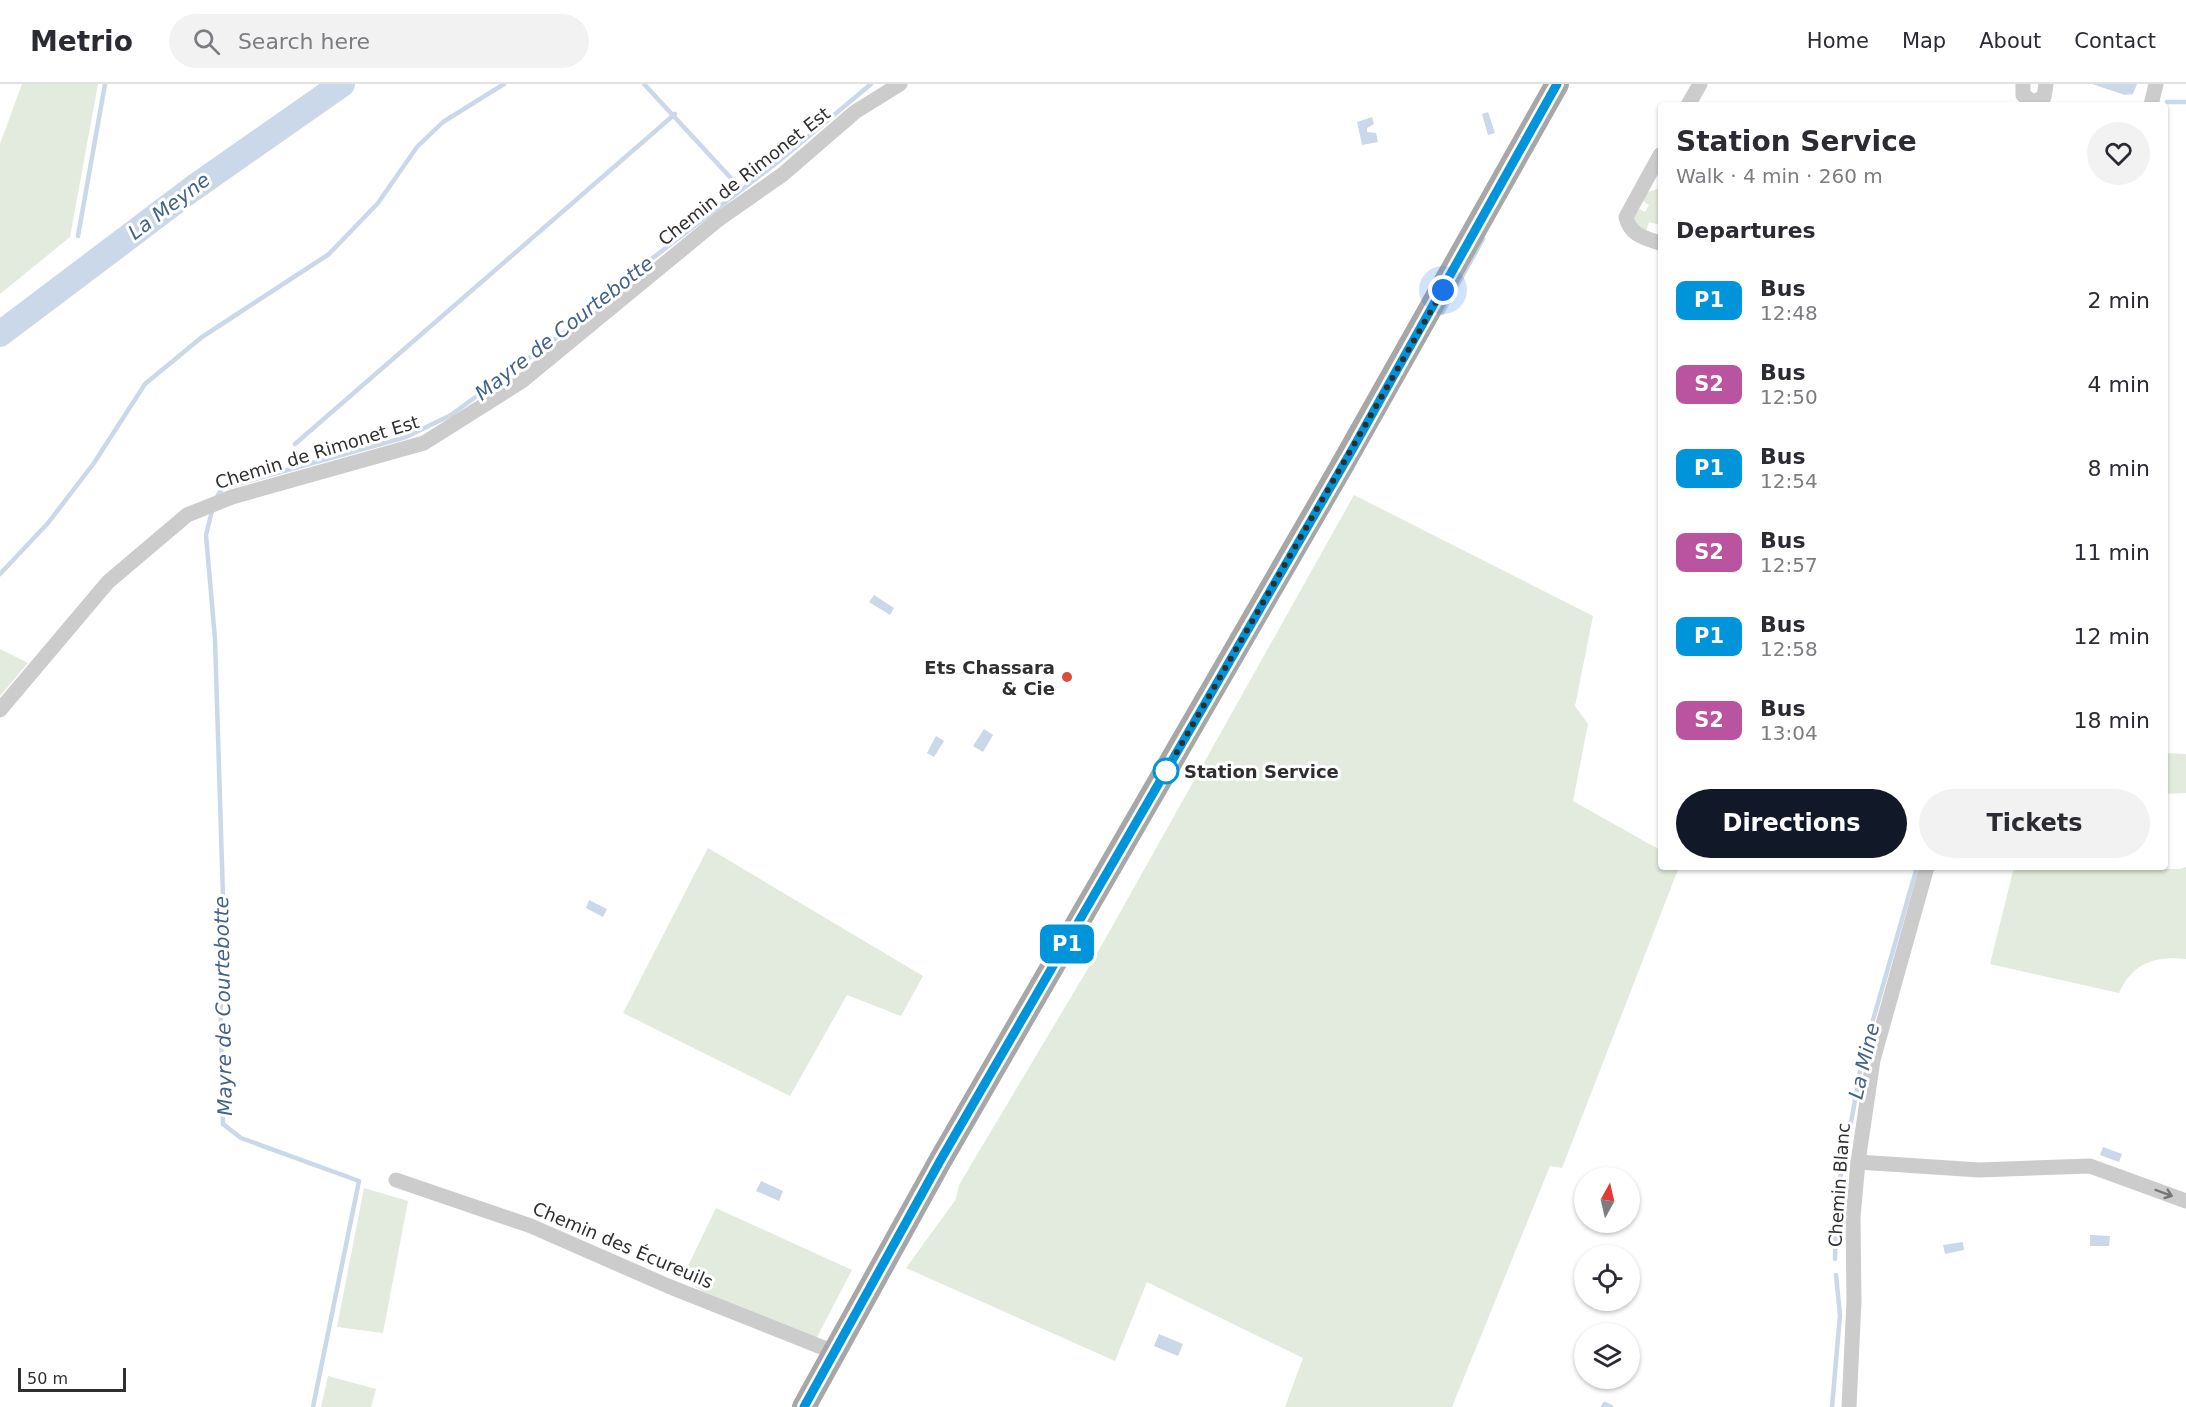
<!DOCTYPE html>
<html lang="en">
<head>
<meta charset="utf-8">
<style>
  :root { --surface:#fff; --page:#f2f2f3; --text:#2b2b33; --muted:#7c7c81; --line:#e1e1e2; --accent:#111827 }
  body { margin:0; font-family:"DejaVu Sans",sans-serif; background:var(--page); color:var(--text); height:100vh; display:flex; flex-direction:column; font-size:22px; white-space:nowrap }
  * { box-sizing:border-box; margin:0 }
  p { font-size:20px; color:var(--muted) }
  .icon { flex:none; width:33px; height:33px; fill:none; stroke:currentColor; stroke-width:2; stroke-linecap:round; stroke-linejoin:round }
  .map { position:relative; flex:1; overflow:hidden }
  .sheet { position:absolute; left:1658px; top:18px; width:510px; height:768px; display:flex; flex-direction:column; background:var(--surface); border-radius:6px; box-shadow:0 2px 4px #0004 }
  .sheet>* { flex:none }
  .badge { padding:0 12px; border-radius:9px; font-size:21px; line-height:39px }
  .needle { width:39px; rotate:8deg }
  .tools { position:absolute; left:1574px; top:1083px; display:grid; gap:12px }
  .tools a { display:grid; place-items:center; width:66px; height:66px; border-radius:50%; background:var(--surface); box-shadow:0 2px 4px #0004; font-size:30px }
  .scale { position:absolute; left:18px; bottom:15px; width:108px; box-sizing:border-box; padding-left:6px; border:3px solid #2f2f2f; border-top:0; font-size:16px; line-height:21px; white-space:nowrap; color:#2f2f2f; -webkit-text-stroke:4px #fff; paint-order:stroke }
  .you { position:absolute; width:30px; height:30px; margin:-15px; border:4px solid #fff; border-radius:50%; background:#1a73e8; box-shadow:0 0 0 9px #1a73e833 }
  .map>.badge { position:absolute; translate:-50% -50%; box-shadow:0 0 0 3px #fff }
  h2 { padding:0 18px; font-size:22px; line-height:54px }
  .round { display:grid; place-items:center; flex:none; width:63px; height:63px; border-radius:32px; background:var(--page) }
  .head { display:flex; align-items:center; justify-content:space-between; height:102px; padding:0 18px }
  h1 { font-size:28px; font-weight:700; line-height:45px }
  .cta { display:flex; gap:12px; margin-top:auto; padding:12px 18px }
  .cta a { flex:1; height:69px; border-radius:36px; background:var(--accent); color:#fff; font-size:24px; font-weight:700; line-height:69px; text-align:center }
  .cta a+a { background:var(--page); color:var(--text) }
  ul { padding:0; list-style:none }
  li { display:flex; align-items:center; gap:18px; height:84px; padding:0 18px }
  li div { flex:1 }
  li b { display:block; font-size:22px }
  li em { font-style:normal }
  li .badge { min-width:66px; font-weight:700; text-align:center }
  header { display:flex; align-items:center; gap:36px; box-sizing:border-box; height:84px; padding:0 30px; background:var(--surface); border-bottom:2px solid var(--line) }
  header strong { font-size:28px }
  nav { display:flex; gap:33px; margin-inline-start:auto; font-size:21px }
  .search { width:420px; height:54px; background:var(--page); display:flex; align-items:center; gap:15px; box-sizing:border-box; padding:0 21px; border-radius:33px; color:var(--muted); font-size:22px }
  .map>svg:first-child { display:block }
</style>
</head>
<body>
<header>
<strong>Metrio</strong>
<div class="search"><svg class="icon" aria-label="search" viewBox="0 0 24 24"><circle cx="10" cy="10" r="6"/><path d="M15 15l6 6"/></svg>Search here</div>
<nav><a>Home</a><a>Map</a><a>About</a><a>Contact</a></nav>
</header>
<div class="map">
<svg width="2186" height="1323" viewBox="0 0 2186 1323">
  <rect width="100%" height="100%" fill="#fff"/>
  <g fill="#e2ebdd">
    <polygon points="22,0 98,0 70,153 0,210 0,60"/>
    <polygon points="1660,104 1660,141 1649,138 1646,147 1636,141 1634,133 1636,123 1645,128 1649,121 1641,116 1648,108"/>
    <polygon points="1354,411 1593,532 1575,622 1588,640 1573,717 1660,766 1660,783 1679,783 1562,1084 1550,1082 1452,1323 1285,1323 1303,1274 1147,1198 1115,1277 906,1184 956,1115 959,1101 1099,866"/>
    <polygon points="0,565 28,579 0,612"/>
    <polygon points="2164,669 2186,670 2186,709 2165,710"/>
    <polygon points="708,764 923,892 901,932 847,911 790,1012 623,929"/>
    <path d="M2014 783 2181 785 2186 783V875C2154 872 2133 879 2119 909L1990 880Z"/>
    <polygon points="364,1104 408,1117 383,1249 337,1243"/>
    <polygon points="716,1124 852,1186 815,1257 720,1219 694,1202 697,1192 685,1188"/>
    <polygon points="328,1292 376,1305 371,1323 321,1323"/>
  </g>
  <g fill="#cbd8e9">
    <polygon points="2092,0 2137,0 2133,10 2125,11"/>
    <polygon points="1488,28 1495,49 1488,51 1482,30"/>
    <polygon points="1372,33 1374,40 1367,44 1367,48 1376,49 1378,58 1362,61 1357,38"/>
    <polygon points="874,511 894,524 890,531 869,518"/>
    <polygon points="984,645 993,651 983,668 973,662"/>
    <polygon points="936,652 944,657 934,673 927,669"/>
    <polygon points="589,816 607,825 603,833 586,824"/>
    <polygon points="2103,1063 2122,1070 2119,1078 2100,1071"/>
    <polygon points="761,1097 783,1107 779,1117 756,1107"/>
    <polygon points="2090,1151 2110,1152 2109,1162 2090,1162"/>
    <polygon points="1963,1158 1964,1166 1945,1170 1943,1161"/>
    <polygon points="1159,1250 1183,1260 1178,1272 1154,1262"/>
  </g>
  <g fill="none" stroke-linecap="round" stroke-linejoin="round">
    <g stroke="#cbd8e9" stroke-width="4.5">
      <polyline points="644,0 741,105"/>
      <polyline points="2167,18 2186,18"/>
      <polyline points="78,152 105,0"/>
      <polyline points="1442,229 1483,155"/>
      <polyline points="295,360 675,30"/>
      <polyline points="218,411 223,404 406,353 451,331 574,241 628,193 779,77 871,0"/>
      <polyline points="212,427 206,451 215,555 223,813 220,893 223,1040 241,1054 359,1097 313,1323"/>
      <polyline points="0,490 48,439 94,379 145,300 202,253 329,170 378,119 417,63 443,38 504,0"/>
      <polyline points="1835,1175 1837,1103 1843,1084 1863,971 1917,783"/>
      <polyline points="1603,1323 1605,1320 1611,1323"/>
      <polyline points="1832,1323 1840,1231 1836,1191"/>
    </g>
    <polyline stroke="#cbd8e9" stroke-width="26" points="0,250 192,105 342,0"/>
    <g stroke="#ccc" stroke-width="15">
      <polyline points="2023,0 2023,11 2033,18 2044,13 2046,0"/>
      <polyline points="1688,21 1700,0"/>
      <polyline points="2151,21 2156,0"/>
      <path d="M1660 71 1626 133C1630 151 1644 154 1660 159"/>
      <polyline points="0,626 108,498 187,431 232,413 424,359 522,297 719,135 782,91 855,28 900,0"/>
      <polyline points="1858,1078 1979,1086 2090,1082 2186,1117"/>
      <polyline points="396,1096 531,1142 668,1202 834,1268"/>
      <polyline points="1849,1323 1854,1217 1853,1133 1858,1078 1873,976 1927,783"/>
    </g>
    <polyline stroke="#a7a7a7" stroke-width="24" points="804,1323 940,1077 1340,385 1557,0"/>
  </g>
  <defs><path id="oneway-shaft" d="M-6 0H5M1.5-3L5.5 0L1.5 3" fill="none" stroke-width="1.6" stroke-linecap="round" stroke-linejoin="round" transform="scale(1.5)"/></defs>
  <use stroke="#767676" href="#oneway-shaft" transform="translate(2164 1109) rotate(20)"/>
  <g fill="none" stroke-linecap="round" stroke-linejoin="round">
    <g stroke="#fff" stroke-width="14">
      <polyline id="line" points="804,1323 940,1077 1352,366 1557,0"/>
    </g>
    <use href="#line" stroke="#0095da" stroke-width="9"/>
    <polyline stroke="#2f2f2f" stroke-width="6" stroke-dasharray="0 10.8" points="1166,687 1443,206"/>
  </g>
  <circle fill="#d94d3d" stroke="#fff" stroke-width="2" cx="1067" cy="593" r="6"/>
  <circle fill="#fff" stroke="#0095da" stroke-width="3" cx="1166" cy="687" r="12"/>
  <g text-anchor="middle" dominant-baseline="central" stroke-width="6" stroke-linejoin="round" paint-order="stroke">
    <g font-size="18" fill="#2f2f2f" stroke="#fff">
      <text transform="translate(744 92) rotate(-38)">Chemin de Rimonet Est</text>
      <text transform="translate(317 368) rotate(-17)">Chemin de Rimonet Est</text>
      <text transform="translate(1839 1101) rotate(-86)">Chemin Blanc</text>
      <text transform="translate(623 1161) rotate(23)">Chemin des Écureuils</text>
    </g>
    <g font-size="18" font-weight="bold" fill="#2f2f2f" stroke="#fff" text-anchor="end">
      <text x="1055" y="583">Ets Chassara<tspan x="1055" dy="21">&amp; Cie</tspan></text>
    </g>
    <g font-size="18" font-weight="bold" fill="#2f2f2f" stroke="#fff" text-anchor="start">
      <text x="1184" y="687">Station Service</text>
    </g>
    <g font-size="20" font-style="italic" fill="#42628b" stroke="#fff">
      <text transform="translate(169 122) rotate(-37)">La Meyne</text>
      <text transform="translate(564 244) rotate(-38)">Mayre de Courtebotte</text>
      <text transform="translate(223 922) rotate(-91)">Mayre de Courtebotte</text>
      <text transform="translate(1864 977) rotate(-77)">La Mine</text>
    </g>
  </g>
</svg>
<div class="tools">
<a><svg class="needle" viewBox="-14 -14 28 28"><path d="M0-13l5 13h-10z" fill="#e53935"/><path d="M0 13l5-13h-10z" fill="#7c7c81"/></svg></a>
<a><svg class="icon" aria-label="locate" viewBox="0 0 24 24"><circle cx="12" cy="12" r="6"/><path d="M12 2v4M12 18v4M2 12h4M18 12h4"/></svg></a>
<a><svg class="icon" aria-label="layers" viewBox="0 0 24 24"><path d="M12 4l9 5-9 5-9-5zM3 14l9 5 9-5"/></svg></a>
</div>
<div class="scale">50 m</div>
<div class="you" style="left:1443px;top:206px"></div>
<b class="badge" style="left:1067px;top:860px;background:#0095da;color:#fff">P1</b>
<section class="sheet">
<div class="head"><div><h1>Station Service</h1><p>Walk · 4 min · 260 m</p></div><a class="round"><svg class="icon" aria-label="heart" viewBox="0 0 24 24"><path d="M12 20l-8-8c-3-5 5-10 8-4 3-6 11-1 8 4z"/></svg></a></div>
<h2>Departures</h2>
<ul>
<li><span class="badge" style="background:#0095da;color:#fff">P1</span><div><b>Bus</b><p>12:48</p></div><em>2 min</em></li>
<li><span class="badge" style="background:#ba54a0;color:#fff">S2</span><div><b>Bus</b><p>12:50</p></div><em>4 min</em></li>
<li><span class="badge" style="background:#0095da;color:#fff">P1</span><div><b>Bus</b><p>12:54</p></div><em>8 min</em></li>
<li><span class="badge" style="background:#ba54a0;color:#fff">S2</span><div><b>Bus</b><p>12:57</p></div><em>11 min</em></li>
<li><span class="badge" style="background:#0095da;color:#fff">P1</span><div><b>Bus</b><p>12:58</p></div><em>12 min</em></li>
<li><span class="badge" style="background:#ba54a0;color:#fff">S2</span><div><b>Bus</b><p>13:04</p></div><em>18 min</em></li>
</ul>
<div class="cta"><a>Directions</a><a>Tickets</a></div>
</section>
</div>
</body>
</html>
